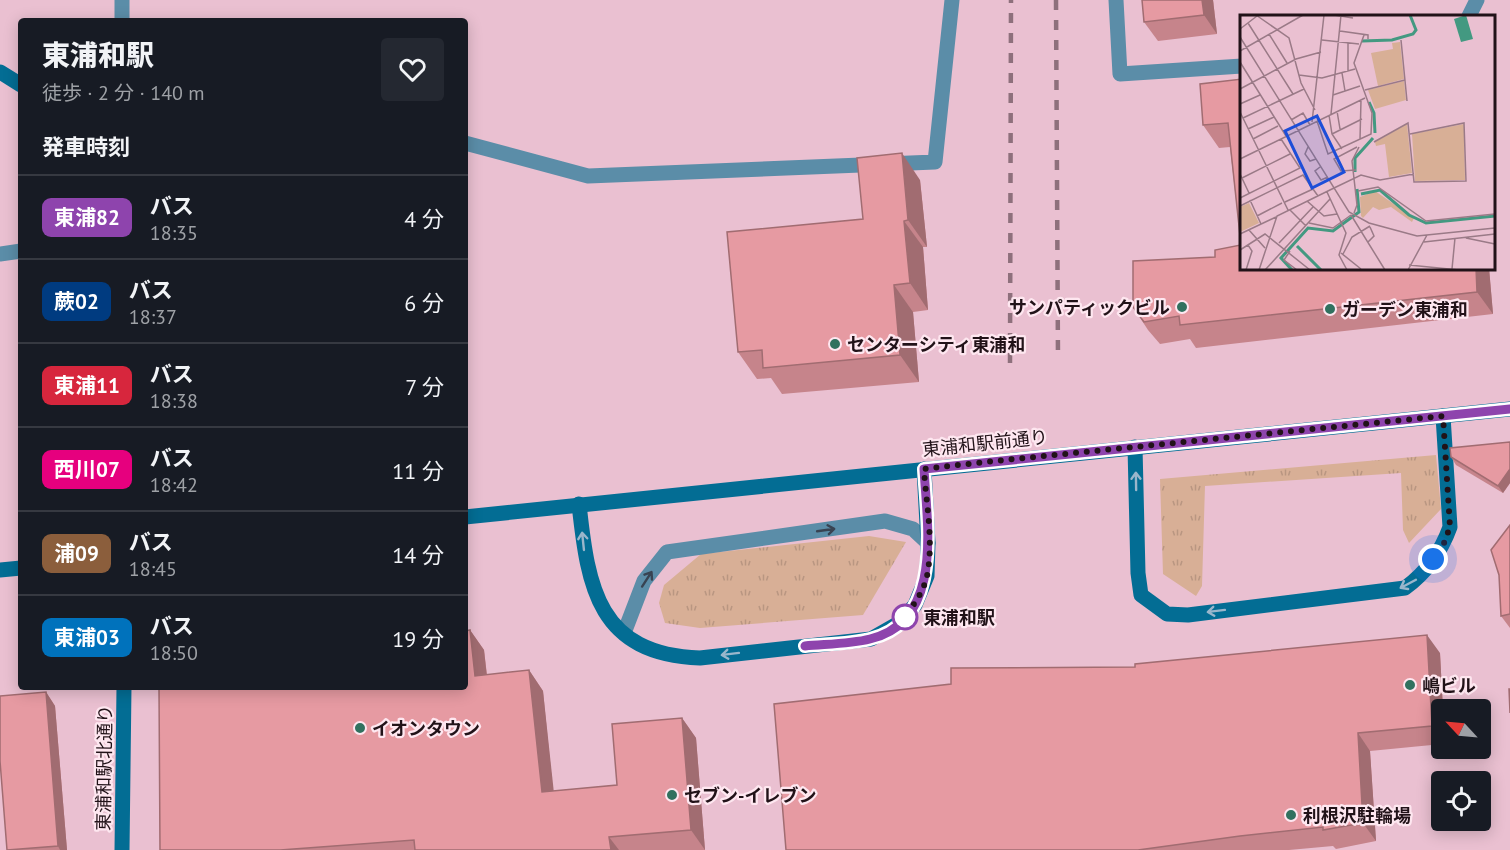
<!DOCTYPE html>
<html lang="ja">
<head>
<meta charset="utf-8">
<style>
  :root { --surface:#171b24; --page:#242831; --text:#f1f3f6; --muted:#9ea1a6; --line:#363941 }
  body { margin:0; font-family:"PT Sans","Noto Sans JP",sans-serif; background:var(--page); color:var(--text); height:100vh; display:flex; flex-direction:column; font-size:22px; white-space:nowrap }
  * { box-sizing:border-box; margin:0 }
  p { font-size:20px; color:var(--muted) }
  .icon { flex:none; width:33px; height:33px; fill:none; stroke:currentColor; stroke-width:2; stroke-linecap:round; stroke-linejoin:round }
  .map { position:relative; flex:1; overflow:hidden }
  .side { position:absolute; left:18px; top:18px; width:450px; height:672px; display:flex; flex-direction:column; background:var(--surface); border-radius:6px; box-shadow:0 3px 15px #0003 }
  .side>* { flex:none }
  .badge { padding:0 12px; border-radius:9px; font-size:21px; line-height:39px }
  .needle { width:39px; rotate:296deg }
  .buttons { position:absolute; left:1431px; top:699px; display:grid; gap:12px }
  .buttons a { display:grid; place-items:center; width:60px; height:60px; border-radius:6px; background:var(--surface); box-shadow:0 3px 15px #0003; font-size:30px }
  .you { position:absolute; width:30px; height:30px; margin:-15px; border:4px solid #fff; border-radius:50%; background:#1a73e8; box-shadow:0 0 0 9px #1a73e833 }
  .map>.badge { position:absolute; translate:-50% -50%; box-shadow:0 0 0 3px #fff }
  h2 { padding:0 24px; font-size:22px; line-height:54px }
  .round { display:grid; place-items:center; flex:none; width:63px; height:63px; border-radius:6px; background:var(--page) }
  .summary { display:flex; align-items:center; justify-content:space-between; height:102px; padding:0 24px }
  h1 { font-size:28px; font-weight:800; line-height:45px }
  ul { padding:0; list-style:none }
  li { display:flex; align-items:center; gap:18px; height:84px; padding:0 24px; border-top:2px solid var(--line) }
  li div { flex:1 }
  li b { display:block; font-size:22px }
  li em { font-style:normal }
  li .badge { min-width:66px; font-weight:700; text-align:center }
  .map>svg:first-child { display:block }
</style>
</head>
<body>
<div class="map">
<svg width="1510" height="850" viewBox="0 0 1510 850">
  <defs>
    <pattern id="grass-tufts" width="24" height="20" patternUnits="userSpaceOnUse" patternTransform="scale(1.5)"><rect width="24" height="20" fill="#d8af96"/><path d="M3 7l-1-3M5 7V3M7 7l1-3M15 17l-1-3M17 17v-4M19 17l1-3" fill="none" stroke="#b99681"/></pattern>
  </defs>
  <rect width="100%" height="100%" fill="#eac0d1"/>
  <g fill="url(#grass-tufts)">
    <polygon points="1436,455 1441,509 1409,543 1403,530 1401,473 1205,486 1202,586 1196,596 1163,574 1160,479"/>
    <polygon points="869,536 906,542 863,615 700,628 665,623 659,603 664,585 701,554"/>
  </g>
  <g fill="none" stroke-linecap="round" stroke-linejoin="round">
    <g stroke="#5b8da8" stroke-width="15">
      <polyline points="122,0 122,21"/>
      <polyline points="1116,0 1120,74 1242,66"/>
      <polyline points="1469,16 1477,0"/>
      <polyline points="465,143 588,176 935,162 952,0"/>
      <polyline points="0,254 21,251"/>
      <polyline points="624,633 644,581 667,552 885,521 913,529 928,543"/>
    </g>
    <g stroke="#036d94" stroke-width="15">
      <polyline points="0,72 21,85"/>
      <path d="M1135 447 1138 573 1141 595 1167 614 1188 615 1405 588C1427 572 1441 552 1450 527L1443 416"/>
      <path d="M579 504C588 588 598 654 700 658L871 639 899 623 915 605 927 576 928 543 924 469"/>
      <polyline points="465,517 1510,409"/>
      <polyline points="0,570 21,568"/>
      <polyline points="122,850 124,687"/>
    </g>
    <g stroke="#8e707c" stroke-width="4.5" stroke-dasharray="10 10" stroke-linecap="butt">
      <polyline points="1056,0 1058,360"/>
      <polyline points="1010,363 1011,0"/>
    </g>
  </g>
  <g fill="#c6848b">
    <polygon points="1142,0 1213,0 1217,34 1158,41 1144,22"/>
    <polygon points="1242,79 1242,268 1489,268 1493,314 1196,348 1190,339 1160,344 1148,330 1133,307 1241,245 1230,147 1219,148 1203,125"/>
    <polygon points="920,180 927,247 923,247 928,310 913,312 919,382 782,394 771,378 757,379 738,352 863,219"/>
    <polygon points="1510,442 1510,483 1503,493 1456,465 1451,457"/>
    <polygon points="1510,525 1510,628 1501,616"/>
    <polygon points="470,630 484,650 487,675 529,670 543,691 553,791 617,785 682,718 696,738 705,850 160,850"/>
    <polygon points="1440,653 1443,710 1442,710 1442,744 1370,751 1376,841 1336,849 1333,846 1289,850 786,850 1135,667"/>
    <polygon points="46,692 55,706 67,850 7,850"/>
  </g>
  <g fill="#a16c71">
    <polygon points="1202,0 1213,0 1217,34 1204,15"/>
    <polygon points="902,153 920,180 927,247 908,220"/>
    <polygon points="904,221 923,247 928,310 910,283"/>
    <polygon points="1476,268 1489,268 1493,314 1477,292"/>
    <polygon points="894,285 913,312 919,382 900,355"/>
    <polygon points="1510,469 1510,483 1503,493 1498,486"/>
    <polygon points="470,630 484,650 489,696 475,676"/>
    <polygon points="1427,635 1440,653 1443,710 1442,710 1442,739 1432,726"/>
    <polygon points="529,670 543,691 556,812 542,792"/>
    <polygon points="46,692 55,706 67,850 60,850 58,846"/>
    <polygon points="682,718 696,738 705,850 691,830"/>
    <polygon points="1358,733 1370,751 1376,841 1363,823"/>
    <polygon points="609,837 619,850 611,850"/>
  </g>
  <g fill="#e69aa2" stroke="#a16c71" stroke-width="1.5">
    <polygon points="1142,0 1202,0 1204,15 1144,22"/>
    <polygon points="1242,79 1242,268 1476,268 1477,292 1180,325 1179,316 1144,322 1133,307 1133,261 1215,257 1215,250 1241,245 1228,123 1203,125 1200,84"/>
    <polygon points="902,153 908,220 904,221 910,283 894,285 900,355 763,368 762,350 738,352 727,232 863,219 857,158"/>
    <polygon points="1510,442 1510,469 1498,486 1451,457 1450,448"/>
    <polygon points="1510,525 1510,614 1501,616 1499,575 1491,550"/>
    <polygon points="470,630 475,676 529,670 542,792 617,785 612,724 682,718 691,830 609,837 611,850 415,850 414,840 280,850 160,850 159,687 465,687 465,631"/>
    <polygon points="1427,635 1432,726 1358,733 1363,823 1323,830 1323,827 1240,836 1138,850 786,850 774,704 951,684 951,668 1135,667 1135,664"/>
    <polygon points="1509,689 1510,689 1510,713"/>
    <polygon points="46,692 58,846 7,850 0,761 0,696"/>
  </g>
  <defs><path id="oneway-shaft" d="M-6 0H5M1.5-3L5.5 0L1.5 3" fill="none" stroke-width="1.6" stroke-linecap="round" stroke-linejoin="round" transform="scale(1.5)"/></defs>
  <g stroke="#9ab6cb">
    <use href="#oneway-shaft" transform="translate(1136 481) rotate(-91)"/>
    <use href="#oneway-shaft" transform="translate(583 541) rotate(-96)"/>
    <use href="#oneway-shaft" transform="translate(1408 584) rotate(152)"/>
    <use href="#oneway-shaft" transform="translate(1216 611) rotate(173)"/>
    <use href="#oneway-shaft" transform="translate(730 654) rotate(173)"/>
  </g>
  <g stroke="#384352">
    <use href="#oneway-shaft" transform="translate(826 530) rotate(-8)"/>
    <use href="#oneway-shaft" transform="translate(647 579) rotate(-57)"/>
  </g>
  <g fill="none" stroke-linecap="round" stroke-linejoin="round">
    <g stroke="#fff" stroke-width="14">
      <path id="line" d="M805 646C826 644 850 644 870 639 944 622 927 524 924 469L1510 409"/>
    </g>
    <use href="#line" stroke="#8e44ad" stroke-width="9"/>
    <path stroke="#211218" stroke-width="6" stroke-dasharray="0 10.8" d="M905 617 899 623C911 609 923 594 927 576 934 542 926 503 924 469L985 462 1443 416 1450 527 1444 543 1433 559"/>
  </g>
  <g fill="#31715f" stroke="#fee7f0" stroke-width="2">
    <circle cx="1182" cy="307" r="6"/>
    <circle cx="1330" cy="309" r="6"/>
    <circle cx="835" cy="344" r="6"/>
    <circle cx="1410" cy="685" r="6"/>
    <circle cx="360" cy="728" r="6"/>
    <circle cx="672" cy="795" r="6"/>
    <circle cx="1291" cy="815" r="6"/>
  </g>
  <circle fill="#fff" stroke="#8e44ad" stroke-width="3" cx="905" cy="617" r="12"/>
  <g text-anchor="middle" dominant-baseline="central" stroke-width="4.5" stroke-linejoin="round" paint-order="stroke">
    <g font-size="18" font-weight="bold" fill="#211218" stroke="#fee7f0" text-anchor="start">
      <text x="1170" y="307" text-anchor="end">サンパティックビル</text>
      <text x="1342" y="309">ガーデン東浦和</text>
      <text x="847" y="344">センターシティ東浦和</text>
      <text x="1422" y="685">嶋ビル</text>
      <text x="372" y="728">イオンタウン</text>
      <text x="684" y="795">セブン-イレブン</text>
      <text x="1303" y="815">利根沢駐輪場</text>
    </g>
    <g font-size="18" fill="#211218" stroke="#fee7f0">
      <text transform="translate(985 443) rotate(-6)">東浦和駅前通り</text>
      <text transform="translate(104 768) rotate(-89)">東浦和駅北通り</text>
    </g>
    <g font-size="18" font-weight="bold" fill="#211218" stroke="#fee7f0" text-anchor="start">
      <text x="923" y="617">東浦和駅</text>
    </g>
  </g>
  <g transform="translate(1240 15)">
    <rect width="255" height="255" fill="#eac0d1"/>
    <path d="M224 109 225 165 175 166 172 119ZM135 176 174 203 172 207 151 192 139 195 133 192 123 203 121 201 120 182ZM9 188 19 208 0 217V192Z" fill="#d8af96"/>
    <path d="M160 27 164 64 138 71 131 38 153 34 152 28ZM164 66 166 85 135 94 128 75ZM167 109 172 158 149 162 145 129 136 131 135 127Z" fill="#d8af96"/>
    <path d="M226 0 233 24 221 27 214 4Z" fill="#439981"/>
    <path fill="none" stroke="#439981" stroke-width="3" d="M122 26 152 25 173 19 176 15 170 0M129 87 134 98 135 118M115 157V143L133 123M121 179 140 175 169 200 186 208 255 201M57 231 81 255M52 255 41 243 68 213 93 216 119 197 117 174"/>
    <path fill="none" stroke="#9a7a87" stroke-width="1.5" d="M16 0 49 23 61 68 75 95M94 0 113 3M8 8 53 79M0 14 17 1M100 16 128 20V24M29 19 47 48M0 22 109 197 129 208 177 221 255 213M82 25 119 29M161 25 167 86M0 36 63 0M0 47 46 121M108 56V28M102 58 105 76M59 60 82 63 115 54M0 74 56 44 81 37M125 75 165 65M93 80 120 71M0 89 20 80M97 96 100 114M0 97 48 195M91 99 101 0M89 100 92 119 102 134M3 103 64 74M51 105 63 98 70 110M77 106 88 139 131 119 132 98 114 48 124 20M72 107 84 0M8 114 34 102M92 119 122 104M13 124 38 111M120 124 121 85M134 127 168 108 174 167 226 166 224 108 170 119M68 132 65 139 70 146 76 144M0 144 125 83M80 152 75 156 81 165 88 162M116 155 101 156 94 144 117 132M0 159 9 178M2 163 50 139M94 173 121 160 140 165 174 159M118 176 138 172 186 206 255 199M87 177 106 218 99 240 107 255M0 183 60 153 41 124M10 185 21 209M67 186 84 201 97 199M45 187 73 174M0 191 63 160 78 181M50 195 66 211M114 198 117 190 112 146 119 132M111 200 145 255M17 201 42 188M69 208 93 213 111 200M9 215 25 233M0 219 36 202M226 223 255 229M128 227 134 221 130 212M184 227 255 219M39 228 73 192M0 235 25 219 70 255M50 236 44 245 57 255M101 238 121 254M103 239 112 222 130 211M169 250 219 255M212 254 215 223M6 255 12 236 8 230M19 255 37 201 94 173M25 255 90 184M168 255 187 220"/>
    <path fill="#1d4ed8" fill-opacity="0.15" stroke="#1d4ed8" stroke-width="3" d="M77 101 104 157 72 173 45 116Z"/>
    <rect width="255" height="255" fill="none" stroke="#211218" stroke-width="3"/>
  </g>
</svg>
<div class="buttons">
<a><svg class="needle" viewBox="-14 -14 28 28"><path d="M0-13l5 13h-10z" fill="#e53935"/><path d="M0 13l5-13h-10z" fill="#9ea1a6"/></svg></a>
<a><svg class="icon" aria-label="locate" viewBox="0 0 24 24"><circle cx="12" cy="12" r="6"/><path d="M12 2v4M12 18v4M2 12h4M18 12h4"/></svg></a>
</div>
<div class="you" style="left:1433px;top:559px"></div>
<section class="side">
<div class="summary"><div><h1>東浦和駅</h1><p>徒歩 · 2 分 · 140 m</p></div><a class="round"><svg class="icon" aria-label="heart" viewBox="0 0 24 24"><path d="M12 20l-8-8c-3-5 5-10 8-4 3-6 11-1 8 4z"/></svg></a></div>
<h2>発車時刻</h2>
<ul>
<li><span class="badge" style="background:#8e44ad;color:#fff">東浦82</span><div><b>バス</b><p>18:35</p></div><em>4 分</em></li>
<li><span class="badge" style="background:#003b80;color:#fff">蕨02</span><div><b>バス</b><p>18:37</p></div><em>6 分</em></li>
<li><span class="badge" style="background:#d7263d;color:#fff">東浦11</span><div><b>バス</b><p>18:38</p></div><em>7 分</em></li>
<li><span class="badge" style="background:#e6007e;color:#fff">西川07</span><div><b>バス</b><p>18:42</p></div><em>11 分</em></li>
<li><span class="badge" style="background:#8b5e3c;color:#fff">浦09</span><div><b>バス</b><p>18:45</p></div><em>14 分</em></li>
<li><span class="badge" style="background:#0072bc;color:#fff">東浦03</span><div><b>バス</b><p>18:50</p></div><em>19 分</em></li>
</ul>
</section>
</div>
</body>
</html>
